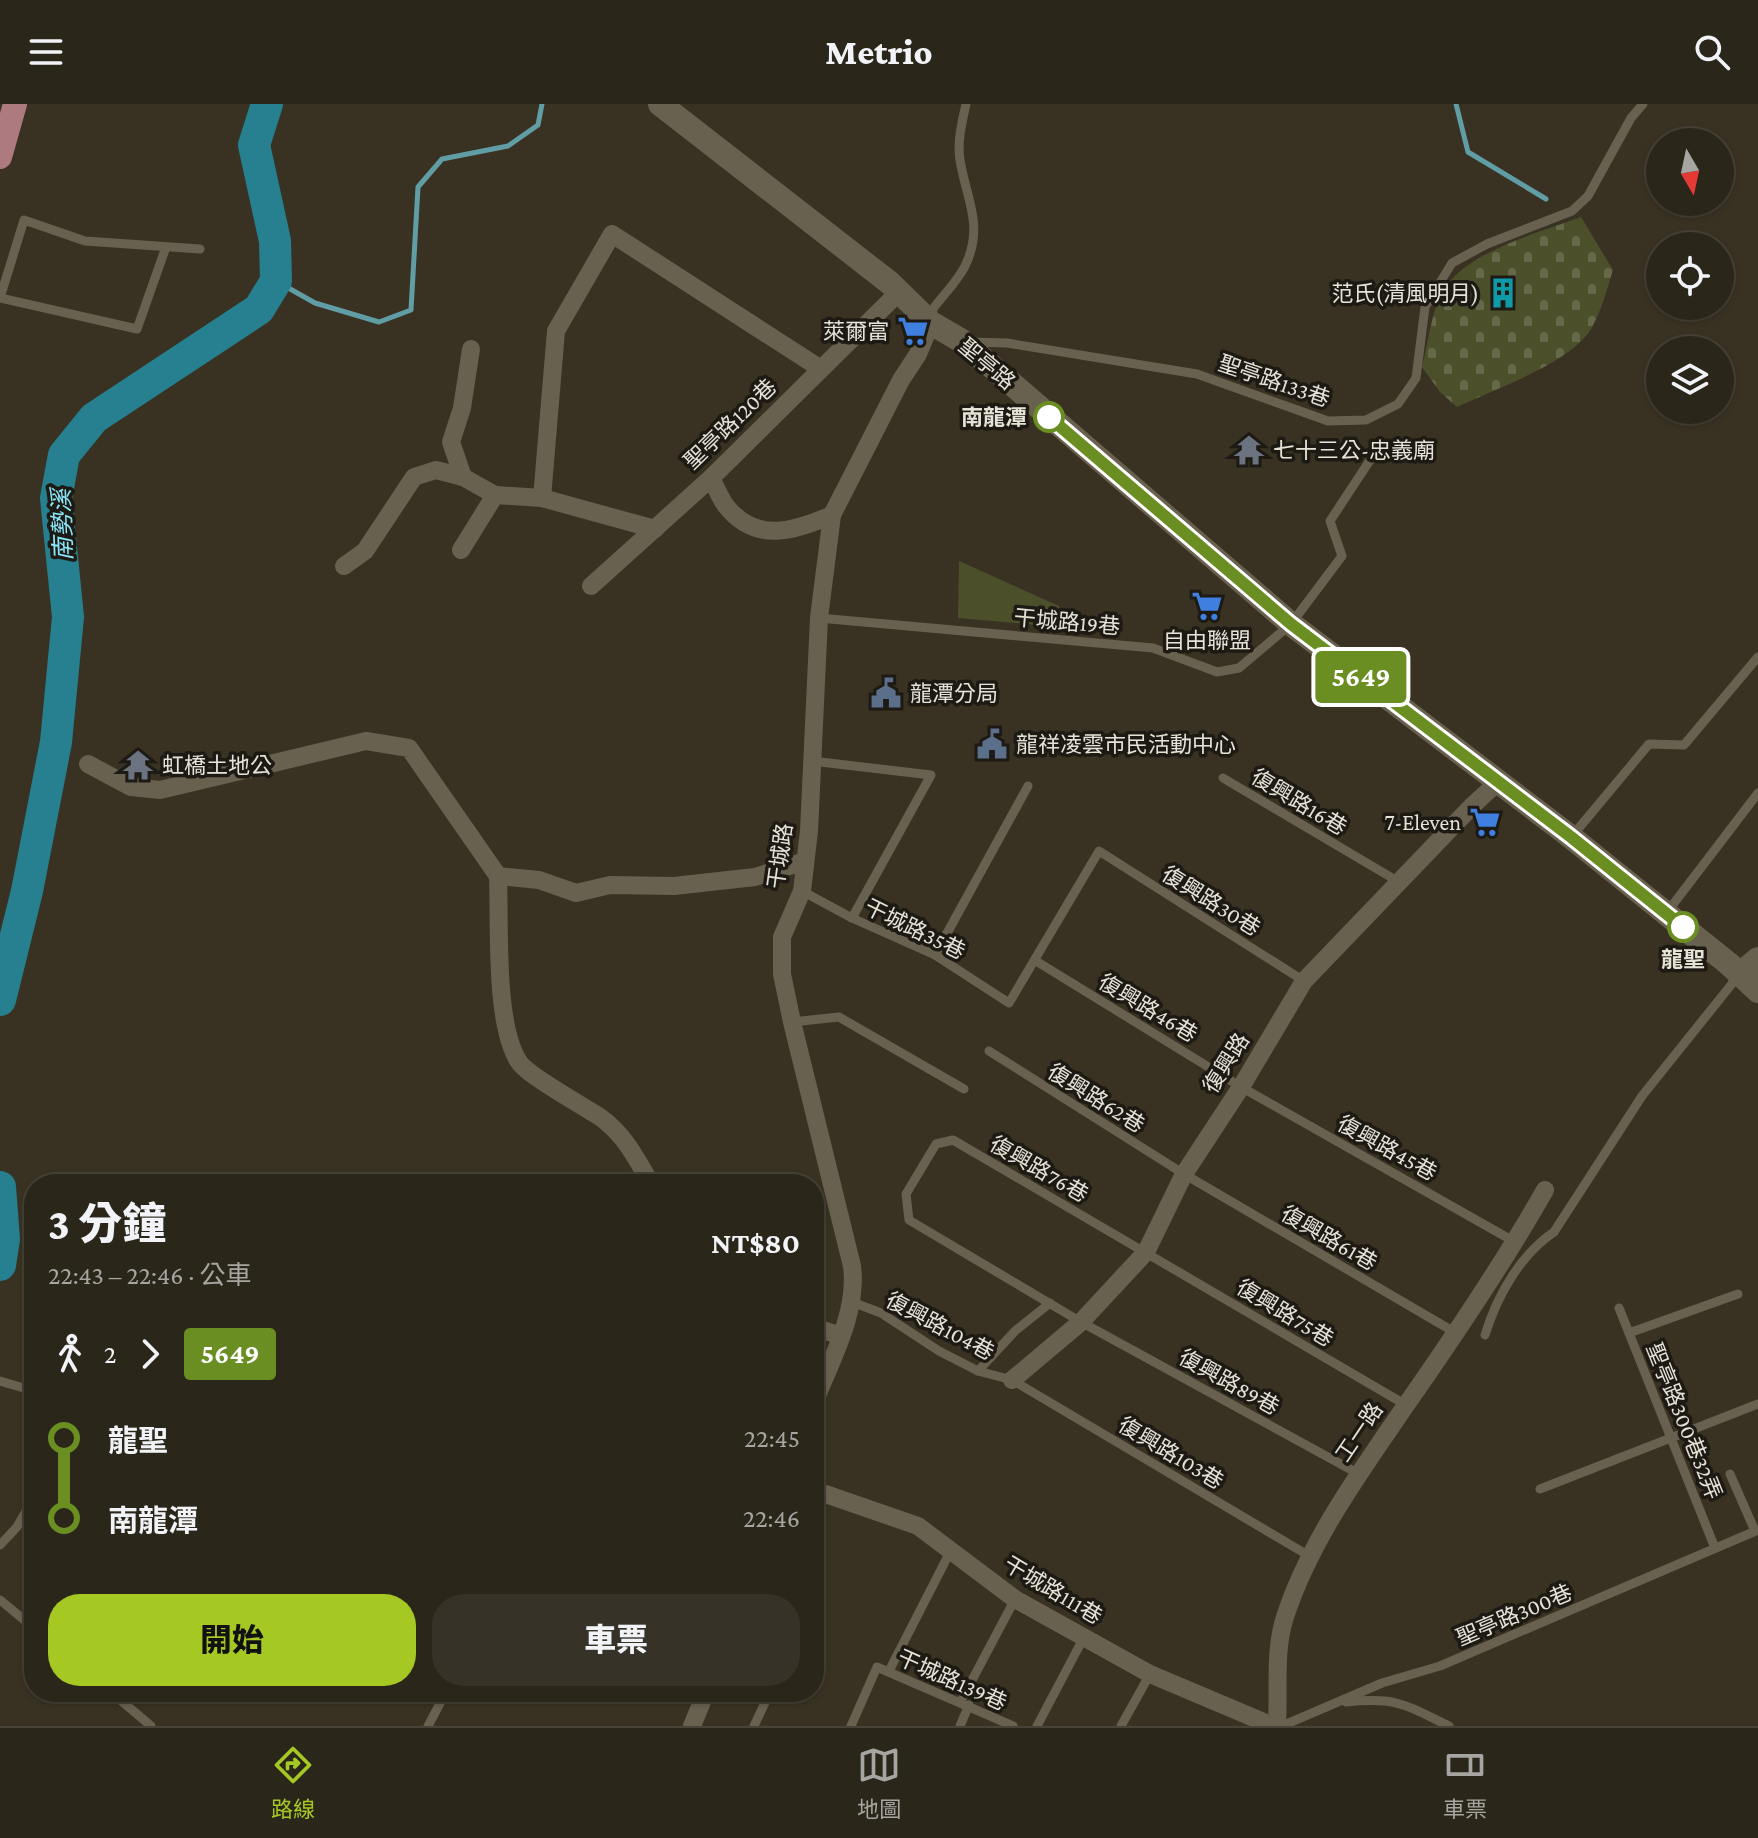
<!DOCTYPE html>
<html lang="zh-TW">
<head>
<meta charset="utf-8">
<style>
  :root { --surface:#2b261a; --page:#373227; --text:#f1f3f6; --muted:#a6a5a2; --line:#474339; --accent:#a5c823 }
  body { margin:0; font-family:"Crimson Pro","Noto Sans TC",serif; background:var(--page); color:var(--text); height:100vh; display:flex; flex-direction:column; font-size:30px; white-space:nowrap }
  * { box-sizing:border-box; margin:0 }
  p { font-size:26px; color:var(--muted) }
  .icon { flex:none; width:44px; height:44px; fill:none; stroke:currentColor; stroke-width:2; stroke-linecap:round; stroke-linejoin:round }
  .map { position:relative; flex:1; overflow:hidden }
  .side { position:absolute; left:24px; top:1070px; width:800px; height:528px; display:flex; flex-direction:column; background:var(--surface); border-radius:32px; box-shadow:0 2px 6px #0004,0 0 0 2px var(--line) }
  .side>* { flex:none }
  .badge { padding:0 16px; border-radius:6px; font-size:28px; line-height:52px }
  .needle { width:52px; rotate:171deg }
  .fabs { position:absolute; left:1646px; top:24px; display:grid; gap:16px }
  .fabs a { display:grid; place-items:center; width:88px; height:88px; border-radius:50%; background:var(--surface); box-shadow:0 2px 6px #0004,0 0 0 2px var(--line); font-size:40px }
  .map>.badge { position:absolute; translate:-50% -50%; box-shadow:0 0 0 4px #fff }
  .legs { display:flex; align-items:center; gap:12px; height:88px; padding:0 24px; font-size:26px }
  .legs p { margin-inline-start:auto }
  .summary { display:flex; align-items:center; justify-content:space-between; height:136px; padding:0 24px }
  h1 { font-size:44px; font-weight:800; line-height:60px }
  .primary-button { display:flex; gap:16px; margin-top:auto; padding:16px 24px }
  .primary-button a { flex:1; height:92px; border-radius:32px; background:var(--accent); color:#111; font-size:32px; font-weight:800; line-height:92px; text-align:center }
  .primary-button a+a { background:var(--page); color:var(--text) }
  ul { padding:0 24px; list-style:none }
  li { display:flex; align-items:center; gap:28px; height:80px; font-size:30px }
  li i { display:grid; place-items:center; width:12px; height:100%; margin:0 10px; background:currentColor }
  li i::after { content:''; width:20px; height:20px; margin:-10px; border:6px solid; border-radius:50%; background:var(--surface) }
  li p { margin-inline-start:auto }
  li:first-child i { background:linear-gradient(#0000 50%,currentColor 0) }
  li:last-child i { background:linear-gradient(currentColor 50%,#0000 0) }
  header { display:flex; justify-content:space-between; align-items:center; height:104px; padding:0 24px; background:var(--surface); font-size:36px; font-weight:800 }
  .tabs { display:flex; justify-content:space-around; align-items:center; height:112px; border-top:2px solid var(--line); background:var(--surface); font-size:22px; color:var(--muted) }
  .tabs a { display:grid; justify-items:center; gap:4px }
  .tabs .current { color:var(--accent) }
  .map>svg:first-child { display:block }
</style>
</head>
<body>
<header><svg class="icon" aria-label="menu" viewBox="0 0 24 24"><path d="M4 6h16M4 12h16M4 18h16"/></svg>Metrio<svg class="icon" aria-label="search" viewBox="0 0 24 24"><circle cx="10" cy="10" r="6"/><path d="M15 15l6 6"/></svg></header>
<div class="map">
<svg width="1758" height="1622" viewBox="0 0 1758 1622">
  <defs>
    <pattern id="cemetery-stones" width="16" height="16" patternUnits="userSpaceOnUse" patternTransform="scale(2)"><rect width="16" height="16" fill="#4b502b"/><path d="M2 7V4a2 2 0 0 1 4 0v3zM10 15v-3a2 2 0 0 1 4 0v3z" fill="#656949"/></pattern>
  </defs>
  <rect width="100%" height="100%" fill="#393223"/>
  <path fill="url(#cemetery-stones)" d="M1581 113 1613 166C1607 185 1601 208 1591 225 1571 259 1494 285 1457 303L1440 288 1422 263C1428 240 1431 211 1441 190 1463 148 1538 129 1581 113Z"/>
  <polygon fill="#4b502b" points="959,457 1059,502 1061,523 958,514"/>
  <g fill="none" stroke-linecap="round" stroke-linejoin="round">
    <g stroke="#609da5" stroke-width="5">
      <polyline points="1456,0 1468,48 1546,95"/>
      <polyline points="276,177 315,199 379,218 411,206 418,83 442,55 508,42 538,21 542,0"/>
    </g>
    <g stroke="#26808f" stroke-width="32">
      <polyline points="0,896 27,787 56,638 68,513 56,394 64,351 94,314 259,205 276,177 275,137 254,41 267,0"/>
      <polyline points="0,1083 4,1135 0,1161"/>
    </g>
    <g stroke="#686150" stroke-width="9">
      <polyline points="0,194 24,116 85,137 200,145"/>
      <polyline points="0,194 137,225 166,143"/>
      <path d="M932 214 933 205C943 191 959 176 966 160 984 121 966 94 960 56 957 38 962 18 966 0"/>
      <polyline points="970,238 1007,239 1197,270 1328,317 1366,316 1398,300 1416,274 1425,203 1452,159 1487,140 1572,107 1588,92 1631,14 1643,0"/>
      <polyline points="819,514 1153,544 1217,568 1239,564 1291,520 1342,452 1330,417 1380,341"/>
      <polyline points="812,657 931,671 852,814"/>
      <polyline points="1223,674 1399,778"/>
      <polyline points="1573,731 1649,640 1684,641 1758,553"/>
      <polyline points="802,787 852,814 935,851 1009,899 1099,747 1304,877"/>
      <polyline points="1668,807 1758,689"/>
      <polyline points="935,851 1028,682"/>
      <polyline points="1036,857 1241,983 1515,1138"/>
      <polyline points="792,918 839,913 964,985"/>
      <polyline points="989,947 1184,1070 1456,1229"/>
      <polyline points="852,1198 881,1209 939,1247 978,1267 1012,1276 1311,1453"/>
      <polyline points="1619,1204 1715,1444"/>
      <polyline points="1629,1229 1738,1190"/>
      <path d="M1485 1231C1497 1192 1520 1151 1554 1128L1642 992 1739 871"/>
      <polyline points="978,1267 1015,1227 1050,1199"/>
      <polyline points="0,1277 34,1287"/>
      <polyline points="1359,1370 1081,1218 909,1116 906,1090 936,1040 953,1036 1406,1301"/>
      <polyline points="1730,1370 1755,1427"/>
      <polyline points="1540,1385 1758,1300"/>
      <polyline points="0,1441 17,1423 34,1393"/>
      <polyline points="0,1496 34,1524"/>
      <polyline points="889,1567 950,1448"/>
      <polyline points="111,1588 151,1622"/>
      <polyline points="961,1597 1015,1495"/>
      <path d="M1346 1598C1397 1593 1404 1600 1449 1622"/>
      <polyline points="428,1622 446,1588"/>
      <polyline points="754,1622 770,1588"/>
      <polyline points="851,1622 877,1563 1013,1622"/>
      <polyline points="960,1622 969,1601"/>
      <polyline points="1037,1622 1084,1533"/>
      <polyline points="1121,1622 1150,1570"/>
      <polyline points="1282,1622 1382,1579 1440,1562 1758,1426"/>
    </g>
    <g stroke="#686150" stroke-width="18">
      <polyline points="463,373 451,338 462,304 471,245"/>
      <path d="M711 374C716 383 720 394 726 402 756 440 795 427 832 411"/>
      <polyline points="542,394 556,227 612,130 821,265"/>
      <polyline points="461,446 495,391"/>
      <polyline points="344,462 365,447 414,373 436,366 463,373 495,391 542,394 655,425"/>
      <polyline points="591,482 711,374 899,188"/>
      <polyline points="88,660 131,683 160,686 366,637 409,644 498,772 539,776 576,789 610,781 674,782 755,773 805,757"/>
      <path d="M498 772C500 819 494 920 519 958 527 971 583 1002 600 1013 625 1031 636 1054 651 1080"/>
      <polyline points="814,1223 841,1232"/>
      <polyline points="1012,1276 1081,1218 1146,1148 1184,1070 1241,983 1304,877 1473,701 1498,678"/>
      <path d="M814 1299C831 1256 858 1209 852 1162L792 918 782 870V833L802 787 809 727 819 514 832 411 901 276 918 250 931 219"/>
      <polyline points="814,1386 918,1422 1015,1495 1150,1570 1273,1622"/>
      <polyline points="692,1622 706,1588"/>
      <path d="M1277 1622C1279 1587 1274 1546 1285 1513 1310 1436 1361 1367 1406 1301 1455 1231 1503 1160 1545 1086"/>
    </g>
    <g stroke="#686150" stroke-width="24">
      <polyline points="660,0 890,179 931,219 962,237 1291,520 1571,733 1729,860 1758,887"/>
      <polyline points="1739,871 1758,855"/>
    </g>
    <polyline stroke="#ac7a7f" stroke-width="24" points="0,53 15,0"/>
  </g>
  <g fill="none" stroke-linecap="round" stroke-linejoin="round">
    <g stroke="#fff" stroke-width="18">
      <polyline id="line-1" points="1049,313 1291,520 1571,733 1683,823"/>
    </g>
    <use href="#line-1" stroke="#6b8e23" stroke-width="12"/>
  </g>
  <defs>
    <g id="building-bare" transform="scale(2.4)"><path d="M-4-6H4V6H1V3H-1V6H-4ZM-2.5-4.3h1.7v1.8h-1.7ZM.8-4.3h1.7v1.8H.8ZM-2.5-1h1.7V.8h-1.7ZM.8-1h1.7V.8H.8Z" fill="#0f9aa8" stroke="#1d1a14" stroke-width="2.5" paint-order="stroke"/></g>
    <g id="supermarket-bare" transform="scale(2.4)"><path d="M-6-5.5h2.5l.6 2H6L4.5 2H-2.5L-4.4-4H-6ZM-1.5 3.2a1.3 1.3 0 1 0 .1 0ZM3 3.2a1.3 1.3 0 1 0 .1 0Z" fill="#3f7fe0" stroke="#1d1a14" stroke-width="2.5" paint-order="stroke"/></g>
    <g id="temple-bare" transform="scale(2.4)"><path d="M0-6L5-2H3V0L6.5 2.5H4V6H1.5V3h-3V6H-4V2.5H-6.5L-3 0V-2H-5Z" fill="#6b7280" stroke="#1d1a14" stroke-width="2.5" paint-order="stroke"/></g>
    <g id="civic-bare" transform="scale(2.4)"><path d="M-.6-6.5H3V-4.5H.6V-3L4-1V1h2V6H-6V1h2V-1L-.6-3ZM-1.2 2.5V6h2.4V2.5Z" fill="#5c6f8a" stroke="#1d1a14" stroke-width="2.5" paint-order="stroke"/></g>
  </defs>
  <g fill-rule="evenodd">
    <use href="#building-bare" x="1503" y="189"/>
    <use href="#supermarket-bare" x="913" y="227"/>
    <use href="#temple-bare" x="1249" y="346"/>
    <use href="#supermarket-bare" x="1207" y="502"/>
    <use href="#civic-bare" x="886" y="589"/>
    <use href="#civic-bare" x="992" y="640"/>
    <use href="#temple-bare" x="138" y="661"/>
    <use href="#supermarket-bare" x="1485" y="718"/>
  </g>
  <g fill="#fff" stroke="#6b8e23" stroke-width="4">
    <circle cx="1049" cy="313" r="14"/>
    <circle cx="1683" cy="823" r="14"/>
  </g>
  <g text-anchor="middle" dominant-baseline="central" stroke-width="7" stroke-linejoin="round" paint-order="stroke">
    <g font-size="22" fill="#e6e2d8" stroke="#1d1a14" text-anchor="start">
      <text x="1479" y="189" text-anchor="end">范氏(清風明月)</text>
      <text x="889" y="227" text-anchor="end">萊爾富</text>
      <text x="1273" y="346">七十三公-忠義廟</text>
      <text x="1207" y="536" text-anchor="middle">自由聯盟</text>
      <text x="910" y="589">龍潭分局</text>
      <text x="1016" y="640">龍祥凌雲市民活動中心</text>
      <text x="162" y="661">虹橋土地公</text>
      <text x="1461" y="718" text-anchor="end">7-Eleven</text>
    </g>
    <g font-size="22" fill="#e6e2d8" stroke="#1d1a14">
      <text transform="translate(987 260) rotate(40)">聖亭路</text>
      <text transform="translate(1274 277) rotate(19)">聖亭路133巷</text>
      <text transform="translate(730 320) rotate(-44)">聖亭路120巷</text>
      <text transform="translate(1067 518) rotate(5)">干城路19巷</text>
      <text transform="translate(1299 698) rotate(31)">復興路16巷</text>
      <text transform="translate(780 752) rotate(-82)">干城路</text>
      <text transform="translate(1211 797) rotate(32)">復興路30巷</text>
      <text transform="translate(915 825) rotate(26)">干城路35巷</text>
      <text transform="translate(1148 904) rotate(31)">復興路46巷</text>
      <text transform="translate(1226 959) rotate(-58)">復興路</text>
      <text transform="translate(1096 994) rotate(32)">復興路62巷</text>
      <text transform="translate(1387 1044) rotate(29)">復興路45巷</text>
      <text transform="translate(1039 1065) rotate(30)">復興路76巷</text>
      <text transform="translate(1329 1134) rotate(30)">復興路61巷</text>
      <text transform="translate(1285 1209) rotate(31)">復興路75巷</text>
      <text transform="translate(940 1222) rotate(28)">復興路104巷</text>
      <text transform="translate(1229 1278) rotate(29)">復興路89巷</text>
      <text transform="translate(1684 1317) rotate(68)">聖亭路300巷32弄</text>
      <text transform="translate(1359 1328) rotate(-56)">工一路</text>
      <text transform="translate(1171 1349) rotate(31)">復興路103巷</text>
      <text transform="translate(1053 1486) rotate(31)">干城路111巷</text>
      <text transform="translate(1514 1511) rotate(-23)">聖亭路300巷</text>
      <text transform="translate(952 1576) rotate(24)">干城路139巷</text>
    </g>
    <g font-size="22" font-weight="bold" fill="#e6e2d8" stroke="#1d1a14" text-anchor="end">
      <text x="1027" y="313">南龍潭</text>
      <text x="1683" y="855" text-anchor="middle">龍聖</text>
    </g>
    <g font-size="24" font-style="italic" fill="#8be7fa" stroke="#1d1a14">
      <text transform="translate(62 421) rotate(-92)">南勢溪</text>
    </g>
  </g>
</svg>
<div class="fabs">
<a><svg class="needle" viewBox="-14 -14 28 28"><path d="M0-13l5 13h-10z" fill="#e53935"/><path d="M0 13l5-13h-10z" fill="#a6a5a2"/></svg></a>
<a><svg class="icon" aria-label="locate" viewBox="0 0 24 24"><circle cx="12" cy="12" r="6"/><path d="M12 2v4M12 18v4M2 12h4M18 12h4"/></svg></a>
<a><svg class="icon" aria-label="layers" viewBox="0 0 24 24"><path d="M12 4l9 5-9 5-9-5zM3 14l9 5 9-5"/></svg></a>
</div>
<b class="badge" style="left:1361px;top:573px;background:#6b8e23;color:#fff">5649</b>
<section class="side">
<div class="summary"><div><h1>3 分鐘</h1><p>22:43 – 22:46 · 公車</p></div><b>NT$80</b></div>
<div class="legs"><svg class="icon" aria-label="walk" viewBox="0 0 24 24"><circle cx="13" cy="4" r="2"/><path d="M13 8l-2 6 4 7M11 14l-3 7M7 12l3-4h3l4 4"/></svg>2<svg class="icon" aria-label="forward" viewBox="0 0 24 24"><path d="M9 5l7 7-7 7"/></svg><b class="badge" style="background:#6b8e23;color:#fff">5649</b></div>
<ul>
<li><i style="color:#6b8e23"></i><b>龍聖</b><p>22:45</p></li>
<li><i style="color:#6b8e23"></i><b>南龍潭</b><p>22:46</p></li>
</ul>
<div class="primary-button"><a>開始</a><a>車票</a></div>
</section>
</div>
<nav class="tabs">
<a class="current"><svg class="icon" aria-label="directions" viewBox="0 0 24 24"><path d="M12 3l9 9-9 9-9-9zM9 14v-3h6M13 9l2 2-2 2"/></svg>路線</a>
<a><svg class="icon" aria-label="map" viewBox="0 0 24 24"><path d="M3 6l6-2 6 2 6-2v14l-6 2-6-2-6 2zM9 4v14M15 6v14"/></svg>地圖</a>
<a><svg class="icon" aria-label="tickets" viewBox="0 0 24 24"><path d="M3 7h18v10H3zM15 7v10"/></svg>車票</a>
</nav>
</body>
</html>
